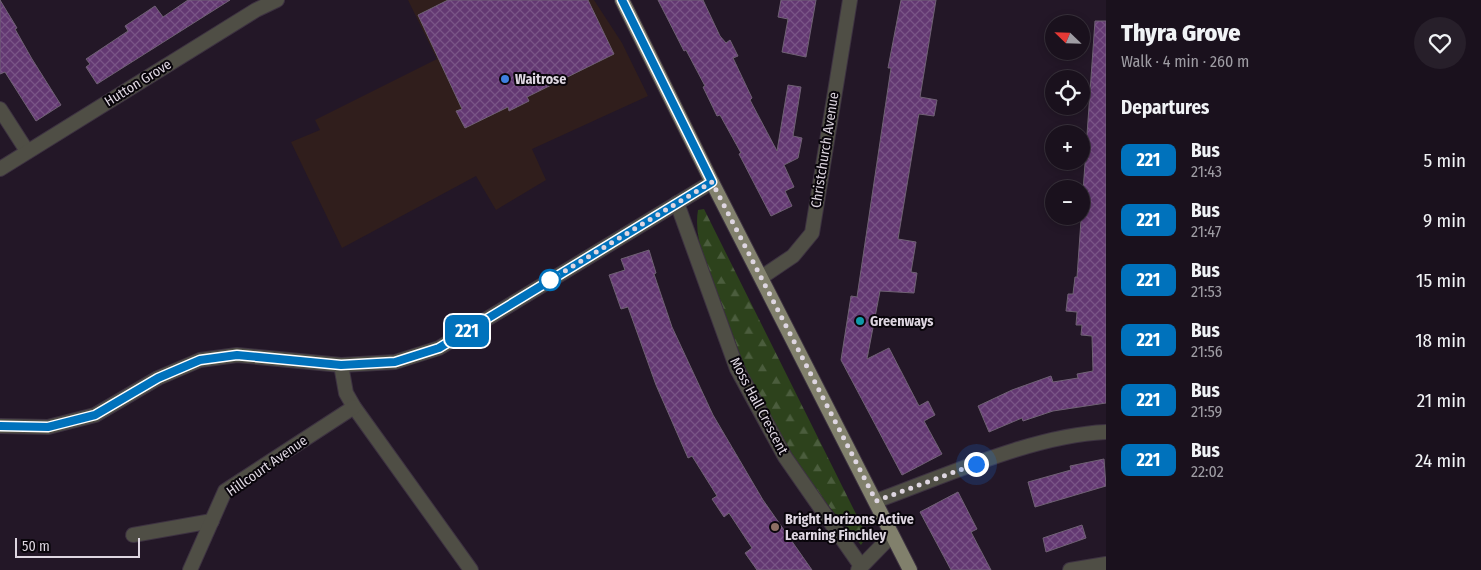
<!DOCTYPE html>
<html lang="en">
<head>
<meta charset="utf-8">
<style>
  :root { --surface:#1a111d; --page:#271f2a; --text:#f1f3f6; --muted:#9f9da4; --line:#38313b }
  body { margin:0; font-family:"Fira Sans Condensed",sans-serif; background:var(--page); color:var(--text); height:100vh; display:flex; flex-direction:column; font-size:19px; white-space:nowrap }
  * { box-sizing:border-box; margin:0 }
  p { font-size:16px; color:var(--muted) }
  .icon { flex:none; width:28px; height:28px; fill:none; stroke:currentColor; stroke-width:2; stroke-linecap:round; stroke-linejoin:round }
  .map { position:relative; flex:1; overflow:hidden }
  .drawer { display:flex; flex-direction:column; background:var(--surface); width:375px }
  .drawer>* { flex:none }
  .badge { padding:0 10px; border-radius:8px; font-size:18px; line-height:32px }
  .needle { width:32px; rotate:293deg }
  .buttons { position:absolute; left:1045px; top:15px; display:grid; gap:10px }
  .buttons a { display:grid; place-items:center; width:45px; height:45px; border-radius:50%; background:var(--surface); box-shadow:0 2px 8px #0003,0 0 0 1px var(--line); font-size:25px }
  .scale { position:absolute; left:15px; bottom:12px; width:125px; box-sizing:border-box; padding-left:5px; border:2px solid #ded6e1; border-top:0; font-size:14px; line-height:18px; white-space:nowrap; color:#ded6e1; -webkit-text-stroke:4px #09050b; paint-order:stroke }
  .you { position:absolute; width:25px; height:25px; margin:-12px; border:4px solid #fff; border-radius:50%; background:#1a73e8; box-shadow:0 0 0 8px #1a73e833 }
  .map>.badge { position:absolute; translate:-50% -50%; box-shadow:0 0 0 2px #fff }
  h2 { padding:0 15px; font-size:19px; line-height:45px }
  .round { display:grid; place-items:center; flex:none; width:52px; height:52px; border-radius:26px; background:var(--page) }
  .overview { display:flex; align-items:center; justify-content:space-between; height:85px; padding:0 15px }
  h1 { font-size:24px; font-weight:800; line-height:38px }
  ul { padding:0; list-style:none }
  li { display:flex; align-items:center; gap:15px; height:60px; padding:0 15px }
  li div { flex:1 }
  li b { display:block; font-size:19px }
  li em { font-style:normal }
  li .badge { min-width:55px; font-weight:700; text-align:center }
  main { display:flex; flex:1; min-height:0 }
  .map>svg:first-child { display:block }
</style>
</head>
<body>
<main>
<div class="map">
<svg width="1106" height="570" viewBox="0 0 1106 570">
  <defs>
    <pattern id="forest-firs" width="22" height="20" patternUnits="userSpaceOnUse" patternTransform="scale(1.25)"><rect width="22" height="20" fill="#2d421c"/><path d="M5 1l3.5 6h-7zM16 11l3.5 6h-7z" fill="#4b5d3d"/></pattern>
    <pattern id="building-cross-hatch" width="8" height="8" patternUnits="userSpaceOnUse" patternTransform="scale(1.25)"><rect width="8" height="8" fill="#633872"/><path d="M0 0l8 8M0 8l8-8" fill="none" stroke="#795486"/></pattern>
  </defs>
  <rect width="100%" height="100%" fill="#231727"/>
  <polygon fill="#301e1c" points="408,0 594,0 622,43 648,96 532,149 546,180 496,210 476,176 342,248 291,142 320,130 315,120 437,59"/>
  <path fill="url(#forest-firs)" d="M704 209 867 536 861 545C828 507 797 466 772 422 750 385 735 341 720 300 709 271 693 240 698 210Z"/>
  <g fill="url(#building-cross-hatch)" stroke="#6f6174">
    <polygon points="0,0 17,28 15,29 32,59 61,105 36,121 5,72 0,74"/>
    <polygon points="188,0 230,0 97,84 86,67 90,64 86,59 128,31 125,26 155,6 163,17"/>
    <polygon points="448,0 588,0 614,54 527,97 529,101 509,111 508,107 465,128 456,111 462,109 418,15"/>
    <polygon points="658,0 703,0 720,36 726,43 730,40 738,56 733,58 752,98 750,100 777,151 788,85 801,87 793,136 802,138 798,158 784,165 794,187 785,191 792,206 771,216 739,154 741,153 720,115 717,116 703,87 705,86 686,50 684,51"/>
    <polygon points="781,0 816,0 806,57 782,52 788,19 778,17"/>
    <polygon points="901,0 936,0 920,97 937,100 934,116 919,114 918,119 898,239 916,242 911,272 917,273 914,293 880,291 867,359 889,348 919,406 928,401 935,415 924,421 942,454 902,475 841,360 851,296 857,297 891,68 888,68"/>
    <polygon points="1095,21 1106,21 1106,403 1053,411 1023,421 1022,418 989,432 978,406 1012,390 1051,376 1053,382 1078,378 1077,374 1093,371 1092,336 1081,335 1082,325 1076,325 1077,312 1066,311 1068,294 1073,294 1075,277 1077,277"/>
    <polygon points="649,250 656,273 654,274 672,327 713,415 763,500 812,570 757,570 745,553 752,548 729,513 724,517 712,499 717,496 692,456 688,458 656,385 628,307 621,309 609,275 625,270 621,259"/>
    <polygon points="1104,459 1106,486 1035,507 1028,482 1071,470 1070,466"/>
    <polygon points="958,492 977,529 971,532 991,570 951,570 920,512"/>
    <polygon points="1082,525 1086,538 1046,552 1043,538"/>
  </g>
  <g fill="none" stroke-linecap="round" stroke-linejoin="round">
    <g stroke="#3d3241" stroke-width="16">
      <g id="minor">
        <polyline points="0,109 27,151"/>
        <polyline points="0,169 256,10 277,0"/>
        <polyline points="677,203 737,369 785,457 861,566"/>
        <polyline points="762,277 793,256 812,233 850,0"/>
        <polyline points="341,365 346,393 354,407 471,570"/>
        <path d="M876 501C945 476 1034 435 1106 432"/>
        <polyline points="133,535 212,521"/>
        <polyline points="190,570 225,491 354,407"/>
        <polyline points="858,570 892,535"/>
        <polyline points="1070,570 1106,564"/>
      </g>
    </g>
    <g stroke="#3d3241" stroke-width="16">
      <polyline id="tertiary" points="0,426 48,427 95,415 158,378 200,360 237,355 341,365 395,362 439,348 712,182"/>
    </g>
    <g stroke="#3d3241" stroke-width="16">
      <polyline id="primary" points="622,0 712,182 910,570"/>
    </g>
    <use href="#minor" stroke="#4f4e45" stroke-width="14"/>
    <use href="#tertiary" stroke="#4f4e45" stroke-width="14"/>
    <use href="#primary" stroke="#81806c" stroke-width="14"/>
  </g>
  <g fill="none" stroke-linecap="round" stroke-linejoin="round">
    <g stroke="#fff" stroke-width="11">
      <polyline id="line" points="0,426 48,427 95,415 158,378 200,360 237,355 341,365 395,362 439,348 712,182 622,0"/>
    </g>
    <use href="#line" stroke="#0072bc" stroke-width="8"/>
    <polyline stroke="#ded6e1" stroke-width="5" stroke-dasharray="0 9" points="550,280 712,182 876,501 976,464"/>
  </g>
  <circle fill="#3f7fe0" stroke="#09050b" stroke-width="2" cx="505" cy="79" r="5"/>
  <circle fill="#fff" stroke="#0072bc" stroke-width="2.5" cx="550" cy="280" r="10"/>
  <circle fill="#0f9aa8" stroke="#09050b" stroke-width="2" cx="860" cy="321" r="5"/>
  <circle fill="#8d6e63" stroke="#09050b" stroke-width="2" cx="775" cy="527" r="5"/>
  <g text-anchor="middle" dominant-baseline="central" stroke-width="4" stroke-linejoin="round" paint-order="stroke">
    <g font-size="14" font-weight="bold" fill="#ded6e1" stroke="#09050b" text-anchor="start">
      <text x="515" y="79">Waitrose</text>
      <text x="870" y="321">Greenways</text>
      <text x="785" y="519">Bright Horizons Active<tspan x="785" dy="16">Learning Finchley</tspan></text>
    </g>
    <g font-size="14" fill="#ded6e1" stroke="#09050b">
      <text transform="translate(138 83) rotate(-32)">Hutton Grove</text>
      <text transform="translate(825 150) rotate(-81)">Christchurch Avenue</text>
      <text transform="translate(759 406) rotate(62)">Moss Hall Crescent</text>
      <text transform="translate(267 466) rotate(-35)">Hillcourt Avenue</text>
    </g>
  </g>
</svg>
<div class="buttons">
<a><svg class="needle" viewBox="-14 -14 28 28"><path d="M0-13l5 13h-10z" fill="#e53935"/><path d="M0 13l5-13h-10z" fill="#9f9da4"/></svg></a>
<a><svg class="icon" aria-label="locate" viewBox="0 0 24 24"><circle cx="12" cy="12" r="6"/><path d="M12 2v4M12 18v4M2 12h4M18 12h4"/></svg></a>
<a>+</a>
<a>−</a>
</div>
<div class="scale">50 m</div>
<div class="you" style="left:976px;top:464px"></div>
<b class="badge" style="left:467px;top:331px;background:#0072bc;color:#fff">221</b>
</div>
<section class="drawer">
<div class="overview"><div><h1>Thyra Grove</h1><p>Walk · 4 min · 260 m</p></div><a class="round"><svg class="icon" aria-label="heart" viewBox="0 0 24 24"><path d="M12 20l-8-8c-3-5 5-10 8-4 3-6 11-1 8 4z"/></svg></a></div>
<h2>Departures</h2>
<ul>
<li><span class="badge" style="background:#0072bc;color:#fff">221</span><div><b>Bus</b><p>21:43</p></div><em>5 min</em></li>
<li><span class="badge" style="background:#0072bc;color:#fff">221</span><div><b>Bus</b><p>21:47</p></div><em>9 min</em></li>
<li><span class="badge" style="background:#0072bc;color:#fff">221</span><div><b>Bus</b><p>21:53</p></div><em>15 min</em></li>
<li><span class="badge" style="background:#0072bc;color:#fff">221</span><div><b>Bus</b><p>21:56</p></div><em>18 min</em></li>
<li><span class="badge" style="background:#0072bc;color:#fff">221</span><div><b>Bus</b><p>21:59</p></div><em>21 min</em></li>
<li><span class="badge" style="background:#0072bc;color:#fff">221</span><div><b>Bus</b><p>22:02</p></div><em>24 min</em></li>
</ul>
</section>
</main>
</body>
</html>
